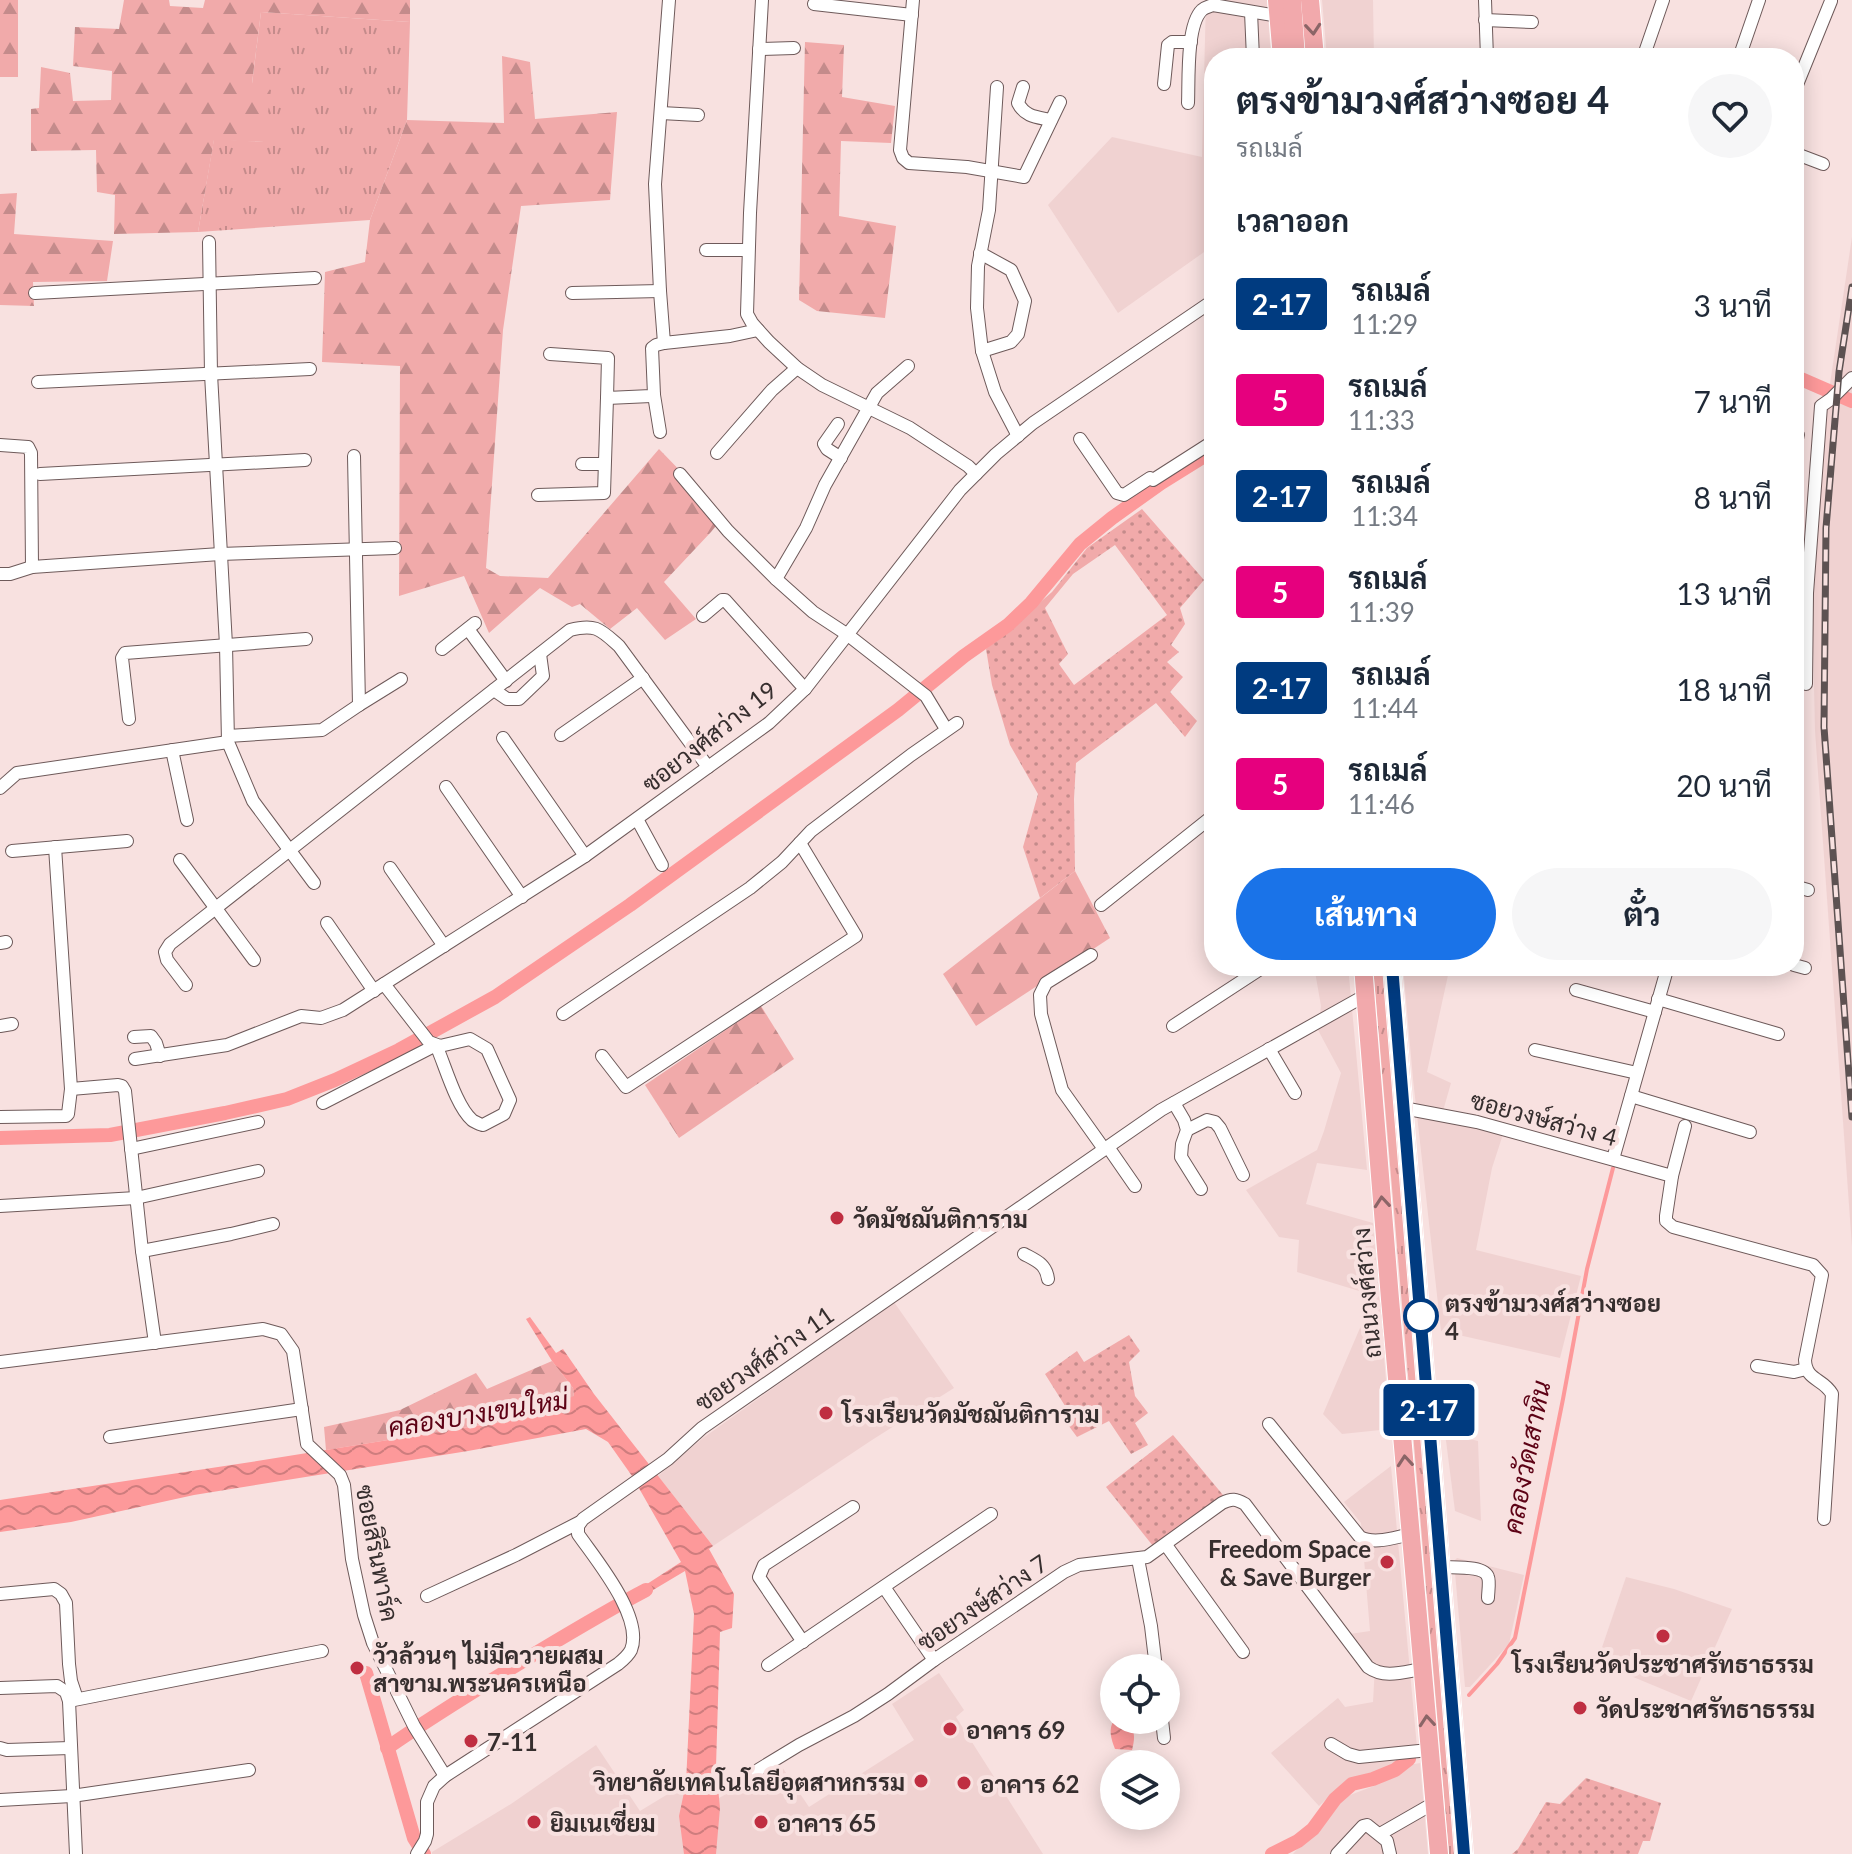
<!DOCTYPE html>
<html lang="th">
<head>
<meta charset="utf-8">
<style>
  :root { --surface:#fff; --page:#f6f6f7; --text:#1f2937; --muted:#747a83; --accent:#1a73e8 }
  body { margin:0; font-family:Lato,Sarabun,sans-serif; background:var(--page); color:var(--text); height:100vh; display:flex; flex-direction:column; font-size:30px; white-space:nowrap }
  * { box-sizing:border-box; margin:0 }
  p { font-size:26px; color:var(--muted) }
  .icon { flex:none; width:44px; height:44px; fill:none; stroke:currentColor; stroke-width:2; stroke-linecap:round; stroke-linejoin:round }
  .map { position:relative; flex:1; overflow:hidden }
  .details { position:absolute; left:1204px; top:48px; width:600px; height:928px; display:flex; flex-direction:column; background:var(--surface); border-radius:32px; box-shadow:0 4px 20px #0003 }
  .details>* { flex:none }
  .badge { padding:0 16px; border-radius:6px; font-size:28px; line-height:52px }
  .tools { position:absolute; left:1100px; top:1654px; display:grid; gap:16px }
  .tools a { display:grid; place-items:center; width:80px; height:80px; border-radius:50%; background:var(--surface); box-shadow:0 4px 20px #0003; font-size:40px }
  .map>.badge { position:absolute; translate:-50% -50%; box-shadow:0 0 0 4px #fff }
  h2 { padding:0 32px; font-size:30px; line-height:72px }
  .round { display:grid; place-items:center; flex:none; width:84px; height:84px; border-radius:42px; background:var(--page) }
  .summary { display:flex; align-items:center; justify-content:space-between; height:136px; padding:0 32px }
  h1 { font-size:38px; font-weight:700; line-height:60px }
  .cta { display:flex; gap:16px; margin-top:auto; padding:16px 32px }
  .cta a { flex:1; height:92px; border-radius:48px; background:var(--accent); color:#fff; font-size:32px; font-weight:700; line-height:92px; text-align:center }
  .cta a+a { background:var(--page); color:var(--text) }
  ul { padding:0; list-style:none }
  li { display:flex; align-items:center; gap:24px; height:96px; padding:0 32px }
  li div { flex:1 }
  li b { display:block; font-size:30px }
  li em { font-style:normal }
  li .badge { min-width:88px; font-weight:700; text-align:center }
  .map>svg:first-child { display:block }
</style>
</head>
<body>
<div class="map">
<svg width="1852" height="1854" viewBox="0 0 1852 1854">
  <defs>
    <pattern id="grass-tufts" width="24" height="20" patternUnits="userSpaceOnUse" patternTransform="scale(2)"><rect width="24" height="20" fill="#f1aaaa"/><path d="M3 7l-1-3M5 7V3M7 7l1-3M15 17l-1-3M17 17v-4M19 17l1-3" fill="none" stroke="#c48b8b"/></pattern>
    <pattern id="forest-firs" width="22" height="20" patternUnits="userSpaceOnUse" patternTransform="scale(2)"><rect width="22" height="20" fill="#f1aaaa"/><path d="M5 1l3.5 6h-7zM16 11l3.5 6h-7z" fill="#c48b8b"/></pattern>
    <pattern id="garden-dots" width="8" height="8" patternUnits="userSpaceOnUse" patternTransform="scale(2)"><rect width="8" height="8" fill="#f1aaaa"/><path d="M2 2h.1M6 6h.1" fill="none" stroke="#c48b8b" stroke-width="1.8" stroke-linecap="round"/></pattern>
    <pattern id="water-waves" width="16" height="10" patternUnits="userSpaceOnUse" patternTransform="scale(2)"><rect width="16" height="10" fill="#fd999a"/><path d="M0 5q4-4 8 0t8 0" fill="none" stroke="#ce7d7e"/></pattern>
  </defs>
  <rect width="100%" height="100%" fill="#f8e1e0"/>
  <g fill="#f0d2d1">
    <polygon points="1206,0 1267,0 1271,58 1214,58 1214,245 1118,313 1048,205 1112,137 1202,157"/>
    <polygon points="1322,0 1373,0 1374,58 1327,58"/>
    <polygon points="1852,237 1852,1247 1815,731 1812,595 1825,417"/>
    <polygon points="1314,966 1348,966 1367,1170 1317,1163 1306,1204 1373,1223 1390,1429 1342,1434 1323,1414 1366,1314 1369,1294 1297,1272 1299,1240 1279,1237 1246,1190 1317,1150 1324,1131 1341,1073 1318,1030 1321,1006"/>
    <polygon points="1403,966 1450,966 1427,1072 1451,1083 1443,1111 1506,1125 1492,1168 1476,1250 1581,1276 1560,1358 1441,1331 1413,1079"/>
    <polygon points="894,1302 954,1388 872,1440 713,1546 658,1476 703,1438"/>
    <polygon points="1445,1433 1478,1441 1481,1521 1455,1511"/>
    <polygon points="1391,1466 1417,1747 1388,1768 1369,1773 1344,1782 1319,1806 1271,1753 1338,1698 1345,1707 1373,1702 1375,1666 1350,1634 1370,1631 1361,1523 1344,1502"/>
    <polygon points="1457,1558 1524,1575 1509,1644 1470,1687 1465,1687 1454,1561"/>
    <polygon points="1626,1577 1674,1589 1732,1609 1691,1701 1597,1662"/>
    <polygon points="939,1673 964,1710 956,1717 1043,1854 432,1854 432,1852 511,1804 596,1745 640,1811 686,1783 719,1798 780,1764 809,1807 914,1740 892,1704"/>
    <polygon points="1420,1763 1428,1854 1293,1854 1342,1798 1382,1783 1409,1765"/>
  </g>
  <g fill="url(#grass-tufts)">
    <polygon points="261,12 410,22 407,120 370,220 198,232 214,139 264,142 252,84"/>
    <polygon points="1373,966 1383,966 1456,1854 1449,1854"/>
  </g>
  <g fill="url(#forest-firs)">
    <rect x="0" y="0" width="18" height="77"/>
    <polygon points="124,0 169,0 170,6 203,8 205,0 410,0 410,22 261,12 252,83 271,90 264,142 214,140 198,232 114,234 115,195 97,192 96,150 31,151 31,109 39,108 41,67 70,73 73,101 111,100 112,71 73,66 75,27 119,29"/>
    <polygon points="805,42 844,45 842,97 895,106 891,143 841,141 839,216 896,226 885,318 817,311 799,300"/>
    <polygon points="502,56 530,62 535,119 617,112 610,200 521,206 503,330 486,568 500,576 548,578 659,449 724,516 711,532 664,582 696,619 665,640 637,608 610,629 580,604 572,607 540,588 489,633 464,576 399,596 400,366 322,362 325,272 365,262 370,220 407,120 504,123"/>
    <polygon points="17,193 14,234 113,241 107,281 33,282 34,306 0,305 0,194"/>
    <polygon points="1075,871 1110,938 976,1026 943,974"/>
    <polygon points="761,1006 794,1059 679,1138 645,1085"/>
    <polygon points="552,1361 573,1388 574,1397 513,1420 326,1450 324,1427 400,1410 476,1373 487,1389"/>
  </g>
  <g fill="url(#garden-dots)" fill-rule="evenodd">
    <path d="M1142 509 1204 580 1180 608 1185 624 1171 645 1179 652 1167 662 1183 677 1170 692 1197 721 1185 737 1156 703 1076 763 1074 799 1075 871 1040 898 1023 847 1038 794 1010 745 992 685 986 649 1052 592 1087 548ZM1115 545 1167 615 1074 685 1059 664 1068 654 1045 608 1073 574Z"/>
    <polygon points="1129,1335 1140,1351 1129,1362 1135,1396 1148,1413 1135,1423 1148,1445 1131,1454 1109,1421 1077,1437 1060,1414 1067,1409 1045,1374 1077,1351 1084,1362"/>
    <polygon points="1173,1435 1223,1495 1153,1546 1106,1487"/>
    <polygon points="1586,1778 1661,1803 1650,1841 1643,1841 1638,1854 1512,1854 1518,1849 1546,1802 1560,1804"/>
  </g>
  <g fill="url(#water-waves)">
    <polygon points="530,1317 556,1353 563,1349 594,1394 713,1546 709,1549 734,1594 732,1628 720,1632 716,1767 720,1808 716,1854 684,1854 679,1816 686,1783 694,1614 685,1571 633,1602 630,1595 681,1562 632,1476 608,1442 586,1429 468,1451 194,1495 71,1522 0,1532 0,1500 257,1461 513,1420 574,1396 573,1388 552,1361 526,1319"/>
    <path d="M1114 1720H1125C1136 1729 1135 1738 1132 1750L1115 1749C1111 1739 1108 1729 1114 1720Z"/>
  </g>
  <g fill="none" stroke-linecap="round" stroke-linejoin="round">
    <polyline stroke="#fd999a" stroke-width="4" points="1469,1695 1497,1664 1515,1638 1563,1399 1587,1269 1613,1168"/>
    <g stroke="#fd999a" stroke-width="14">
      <polyline points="1794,376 1852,401"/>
      <polyline points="0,1138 110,1135 225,1113 287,1099 335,1080 399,1050 495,997 630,905 898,710 964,656 1008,625 1031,603 1080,544 1112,518 1161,483 1214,450"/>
      <polyline points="366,1673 414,1838 424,1854"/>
      <path d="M387 1748C431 1717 477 1689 523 1661 563 1637 604 1612 646 1590"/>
      <polyline points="1272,1854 1298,1841 1313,1829 1335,1799 1352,1784 1373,1779 1395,1770 1409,1759"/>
    </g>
    <g stroke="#6e5a5a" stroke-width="14">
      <g id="street">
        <polyline points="669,0 655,184 660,291 664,343 730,336 758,330"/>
        <polyline points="762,0 750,213 747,314 752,323 769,342 797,368 822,385 910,428 968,466 976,474"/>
        <polyline points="913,0 900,150 903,158 909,163 967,167 1024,177 1060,102"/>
        <polyline points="1485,0 1487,58"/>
        <polyline points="814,4 912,15"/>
        <polyline points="1251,12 1253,58"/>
        <polyline points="1485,20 1532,22"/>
        <polyline points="759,49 794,48"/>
        <polyline points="1643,58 1663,0"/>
        <polyline points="1739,58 1759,0"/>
        <polyline points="1164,84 1168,45 1172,42 1191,42"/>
        <polyline points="997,87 989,210 978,266 977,308 982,351 995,392 1018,436"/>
        <path d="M1023 87 1018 103C1025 117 1037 117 1051 120"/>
        <polyline points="1794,92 1831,1"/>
        <path d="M1188 103C1189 82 1186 25 1202 10 1205 7 1208 7 1213 5L1278 16"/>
        <polyline points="661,113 698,115"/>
        <polyline points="1794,153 1823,164"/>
        <polyline points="209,242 211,374 226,645 228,742 253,801 314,883"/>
        <polyline points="706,250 748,250"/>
        <polyline points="980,253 1011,270 1025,301 1018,334 1011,342 982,351"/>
        <polyline points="35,293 315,278"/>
        <polyline points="572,293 660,291"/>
        <polyline points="550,354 608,358 607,398 651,396 654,395 652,348 656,345 664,343"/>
        <polyline points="38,382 310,369"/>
        <polyline points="654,395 660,432"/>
        <polyline points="838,424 824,444 827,449 841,458"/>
        <polyline points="1794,433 1798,435"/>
        <polyline points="1080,439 1117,493 1124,495 1150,478 1153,480 1214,441"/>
        <polyline points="0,445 28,447 31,453 32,567"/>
        <polyline points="717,453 772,390 797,368"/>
        <polyline points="582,464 604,464"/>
        <polyline points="40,474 305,460"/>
        <polyline points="680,474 728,531 776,579 813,612 848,635 926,696 946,729"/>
        <polyline points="538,495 604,493 607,398"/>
        <polyline points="0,574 10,574 32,567 220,554 395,548"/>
        <polyline points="776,579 806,528 825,485 877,393 908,366"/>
        <polyline points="703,616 722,600 725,600 805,689"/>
        <polyline points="468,629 506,681"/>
        <polyline points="442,649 475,623"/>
        <polyline points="1806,684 1807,593 1821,406 1831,399 1852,378"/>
        <polyline points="494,690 507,699 519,699 543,676 540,654"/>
        <polyline points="359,705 401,679"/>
        <polyline points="129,719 122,658 125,653 306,639"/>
        <polyline points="561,735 643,678"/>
        <polyline points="228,736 322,730 359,705 354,456"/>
        <polyline points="503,738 585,856"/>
        <polyline points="172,750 187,820"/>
        <polyline points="446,787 522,897"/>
        <polyline points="0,788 17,773 228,742"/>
        <polyline points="1794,804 1797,805"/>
        <polyline points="637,819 662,865"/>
        <polyline points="12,851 127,841"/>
        <polyline points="180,860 254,960"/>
        <polyline points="390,868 444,946"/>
        <polyline points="1794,886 1808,890"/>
        <polyline points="1101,905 1214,815"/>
        <polyline points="327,923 374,991"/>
        <polyline points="0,943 6,942"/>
        <polyline points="1091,955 1046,983 1040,995 1041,1014 1062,1090 1104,1149"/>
        <polyline points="1794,965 1805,968"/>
        <path d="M186 985 167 960 165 952 170 944 570 630C596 623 601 630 619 646L708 767"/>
        <polyline points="1576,990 1655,1012"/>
        <polyline points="1658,999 1778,1034"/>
        <polyline points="563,1014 750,888 782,862 811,831 911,755 957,723"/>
        <polyline points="0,1026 12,1024"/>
        <polyline points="1173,1026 1265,966"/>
        <polyline points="134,1037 151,1036 156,1043 160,1056"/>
        <polyline points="1269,1049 1295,1093"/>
        <polyline points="1535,1050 1637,1073"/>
        <polyline points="602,1056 626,1087 856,936 800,843"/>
        <polyline points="135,1059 227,1045 301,1016 321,1018 343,1010 585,856 769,723 805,689 960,490 996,454 1033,423 1214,300"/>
        <polyline points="71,1089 118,1085 122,1086 125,1091 142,1251 155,1343"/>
        <polyline points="1631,1096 1750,1132"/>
        <path d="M323 1103 436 1045C445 1065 456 1106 472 1120 473 1121 481 1125 483 1125L504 1114 510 1100 487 1049 470 1039 440 1046 429 1042 384 984"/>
        <polyline points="1174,1103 1184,1120 1187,1130 1182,1144 1181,1157 1201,1189"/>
        <polyline points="1403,1108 1477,1122 1672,1176"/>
        <polyline points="0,1117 66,1116 68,1114 71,1089 55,847"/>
        <path d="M1685 1126 1672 1176 1666 1216V1221L1673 1227 1813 1265 1822 1275 1805 1360C1806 1381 1823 1378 1832 1394L1824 1519"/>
        <polyline points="1187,1130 1207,1120 1215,1122 1220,1128 1243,1175"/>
        <polyline points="1108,1147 1135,1186"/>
        <polyline points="131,1149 258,1122"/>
        <polyline points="1613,1159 1668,966"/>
        <polyline points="0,1206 136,1198 258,1171"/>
        <polyline points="142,1251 231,1234 273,1224"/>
        <path d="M1024 1254C1037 1261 1046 1264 1048 1279"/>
        <polyline points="0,1362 263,1329 281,1334 293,1351 307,1444 340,1475 344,1485 352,1559 364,1615 373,1643 414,1726 445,1776"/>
        <polyline points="1757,1366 1794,1372 1806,1369"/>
        <path d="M1269 1424 1360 1537C1375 1545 1395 1537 1412 1534"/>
        <polyline points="110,1437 302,1409"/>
        <polyline points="1166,1545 1243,1652"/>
        <polyline points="1138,1559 1151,1626 1156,1668"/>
        <path d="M1442 1567C1453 1568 1484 1565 1488 1577 1490 1582 1488 1592 1488 1598"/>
        <polyline points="884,1587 934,1660"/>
        <polyline points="0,1594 54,1589 61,1594 66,1603 69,1664 71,1681 77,1699"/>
        <polyline points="427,1596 516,1555 580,1522"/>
        <polyline points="803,1642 759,1577 764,1565 853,1507"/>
        <polyline points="768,1665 991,1514"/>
        <polyline points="0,1688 57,1686 66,1692 69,1701 76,1854"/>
        <polyline points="69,1701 322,1651"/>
        <polyline points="1162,1720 1164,1738"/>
        <polyline points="1331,1744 1348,1754 1359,1757 1429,1750"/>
        <polyline points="0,1748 7,1750 70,1748"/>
        <path d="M735 1784 799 1745 854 1716 888 1694 934 1660 1064 1572 1079 1565 1147 1557 1222 1503C1232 1498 1236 1499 1245 1504L1368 1667C1385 1679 1403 1672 1422 1669"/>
        <polyline points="0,1800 72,1796 249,1770"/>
        <polyline points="1380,1834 1434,1803"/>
        <path d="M417 1854 425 1841 427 1834V1802L434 1786 445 1776 618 1664C623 1660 628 1656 631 1650 644 1617 596 1560 578 1534V1526L583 1519 668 1459 702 1428 1161 1110 1366 995"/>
        <polyline points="1337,1854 1363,1826 1367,1825 1387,1841 1390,1854"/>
      </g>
    </g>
    <g stroke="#fff" stroke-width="20">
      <g id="primary">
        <polyline points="1277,0 1282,58"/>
        <polyline points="1292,0 1296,58"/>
        <polyline points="1310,0 1315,58"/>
        <polyline points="1363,966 1390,1299 1439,1854"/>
        <polyline points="1392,966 1464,1854"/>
      </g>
    </g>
    <use href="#street" stroke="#fff" stroke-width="12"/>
    <use href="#primary" stroke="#f2a9ac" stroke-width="18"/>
    <g stroke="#5d5252" stroke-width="7">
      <polyline id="rail" points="1852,287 1839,372 1826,528 1824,727 1852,1117"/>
    </g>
    <use href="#rail" stroke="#f8e1e0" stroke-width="4" stroke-dasharray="12" stroke-linecap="butt"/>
  </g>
  <defs><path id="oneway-chevron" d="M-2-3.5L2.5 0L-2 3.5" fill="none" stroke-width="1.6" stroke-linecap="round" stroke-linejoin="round" transform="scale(2)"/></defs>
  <g stroke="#8b6567">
    <use href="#oneway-chevron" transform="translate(1313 29) rotate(85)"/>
    <use href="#oneway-chevron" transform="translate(1382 1202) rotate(-95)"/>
    <use href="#oneway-chevron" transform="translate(1405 1461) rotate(-95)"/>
    <use href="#oneway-chevron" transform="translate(1427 1721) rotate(-95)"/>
  </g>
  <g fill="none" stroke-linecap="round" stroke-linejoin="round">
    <g stroke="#fff" stroke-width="18">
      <polyline id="line" points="1392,966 1464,1854"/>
    </g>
    <use href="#line" stroke="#003b80" stroke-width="12"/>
  </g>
  <g fill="#bf2e41" stroke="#f8e1e0" stroke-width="3">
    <circle cx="837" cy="1218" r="8"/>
    <circle cx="826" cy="1413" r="8"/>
    <circle cx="1387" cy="1562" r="8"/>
    <circle cx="1663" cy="1636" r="8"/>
    <circle cx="357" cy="1668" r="8"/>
    <circle cx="1580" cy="1708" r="8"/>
    <circle cx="950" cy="1729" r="8"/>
    <circle cx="471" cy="1741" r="8"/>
    <circle cx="921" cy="1781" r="8"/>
    <circle cx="964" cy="1783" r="8"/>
    <circle cx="534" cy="1822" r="8"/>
    <circle cx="761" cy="1822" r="8"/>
  </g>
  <circle fill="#fff" stroke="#003b80" stroke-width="4" cx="1421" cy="1316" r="16"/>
  <g text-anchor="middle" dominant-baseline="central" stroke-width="8" stroke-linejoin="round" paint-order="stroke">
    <g font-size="24" fill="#362e2e" stroke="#f8e1e0">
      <text transform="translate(709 736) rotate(-38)">ซอยวงศ์สว่าง 19</text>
      <text transform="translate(1544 1118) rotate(15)">ซอยวงษ์สว่าง 4</text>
      <text transform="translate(1366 1293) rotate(-95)">ถนนวงศ์สว่าง</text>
      <text transform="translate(764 1358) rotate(-35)">ซอยวงศ์สว่าง 11</text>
      <text transform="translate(378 1553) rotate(79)">ซอยสิรีนพาร์ค</text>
      <text transform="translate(982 1602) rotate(-34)">ซอยวงษ์สว่าง 7</text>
    </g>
    <g font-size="24" font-weight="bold" fill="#362e2e" stroke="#f8e1e0" text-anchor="start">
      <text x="853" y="1218">วัดมัชฌันติการาม</text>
      <text x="842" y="1413">โรงเรียนวัดมัชฌันติการาม</text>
      <text x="1371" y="1548" text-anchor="end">Freedom Space<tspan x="1371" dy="28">&amp; Save Burger</tspan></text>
      <text x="373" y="1654">วัวล้วนๆ ไม่มีควายผสม<tspan x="373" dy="28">สาขาม.พระนครเหนือ</tspan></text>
      <text x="1663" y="1663" text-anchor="middle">โรงเรียนวัดประชาศรัทธาธรรม</text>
      <text x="1596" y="1708">วัดประชาศรัทธาธรรม</text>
      <text x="966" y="1729">อาคาร 69</text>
      <text x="487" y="1741">7-11</text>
      <text x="905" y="1781" text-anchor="end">วิทยาลัยเทคโนโลยีอุตสาหกรรม</text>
      <text x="980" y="1783">อาคาร 62</text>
      <text x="550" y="1822">ยิมเนเซี่ยม</text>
      <text x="777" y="1822">อาคาร 65</text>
    </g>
    <g font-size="24" font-weight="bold" fill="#362e2e" stroke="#f8e1e0" text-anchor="start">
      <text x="1445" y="1302">ตรงข้ามวงศ์สว่างซอย<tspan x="1445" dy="28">4</tspan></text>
    </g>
    <g font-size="26" font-style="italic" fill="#5d0215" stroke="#f8e1e0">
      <text transform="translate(478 1413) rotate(-9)">คลองบางเขนใหม่</text>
      <text transform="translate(1526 1457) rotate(-79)">คลองวัดเสาหิน</text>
    </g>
  </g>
</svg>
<div class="tools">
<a><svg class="icon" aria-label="locate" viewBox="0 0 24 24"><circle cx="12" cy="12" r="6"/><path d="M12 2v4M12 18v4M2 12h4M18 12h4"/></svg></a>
<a><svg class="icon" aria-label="layers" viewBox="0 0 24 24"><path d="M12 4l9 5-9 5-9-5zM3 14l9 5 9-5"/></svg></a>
</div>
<b class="badge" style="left:1429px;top:1410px;background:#003b80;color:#fff">2-17</b>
<section class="details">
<div class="summary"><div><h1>ตรงข้ามวงศ์สว่างซอย 4</h1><p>รถเมล์</p></div><a class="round"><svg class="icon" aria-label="heart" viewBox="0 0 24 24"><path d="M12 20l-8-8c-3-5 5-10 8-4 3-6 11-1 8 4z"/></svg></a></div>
<h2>เวลาออก</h2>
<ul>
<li><span class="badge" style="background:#003b80;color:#fff">2-17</span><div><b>รถเมล์</b><p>11:29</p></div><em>3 นาที</em></li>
<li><span class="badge" style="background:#e6007e;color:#fff">5</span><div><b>รถเมล์</b><p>11:33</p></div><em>7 นาที</em></li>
<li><span class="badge" style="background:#003b80;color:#fff">2-17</span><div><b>รถเมล์</b><p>11:34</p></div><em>8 นาที</em></li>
<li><span class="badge" style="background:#e6007e;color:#fff">5</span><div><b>รถเมล์</b><p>11:39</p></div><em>13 นาที</em></li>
<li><span class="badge" style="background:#003b80;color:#fff">2-17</span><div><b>รถเมล์</b><p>11:44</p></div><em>18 นาที</em></li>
<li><span class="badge" style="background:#e6007e;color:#fff">5</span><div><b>รถเมล์</b><p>11:46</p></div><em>20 นาที</em></li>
</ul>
<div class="cta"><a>เส้นทาง</a><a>ตั๋ว</a></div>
</section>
</div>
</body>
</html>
